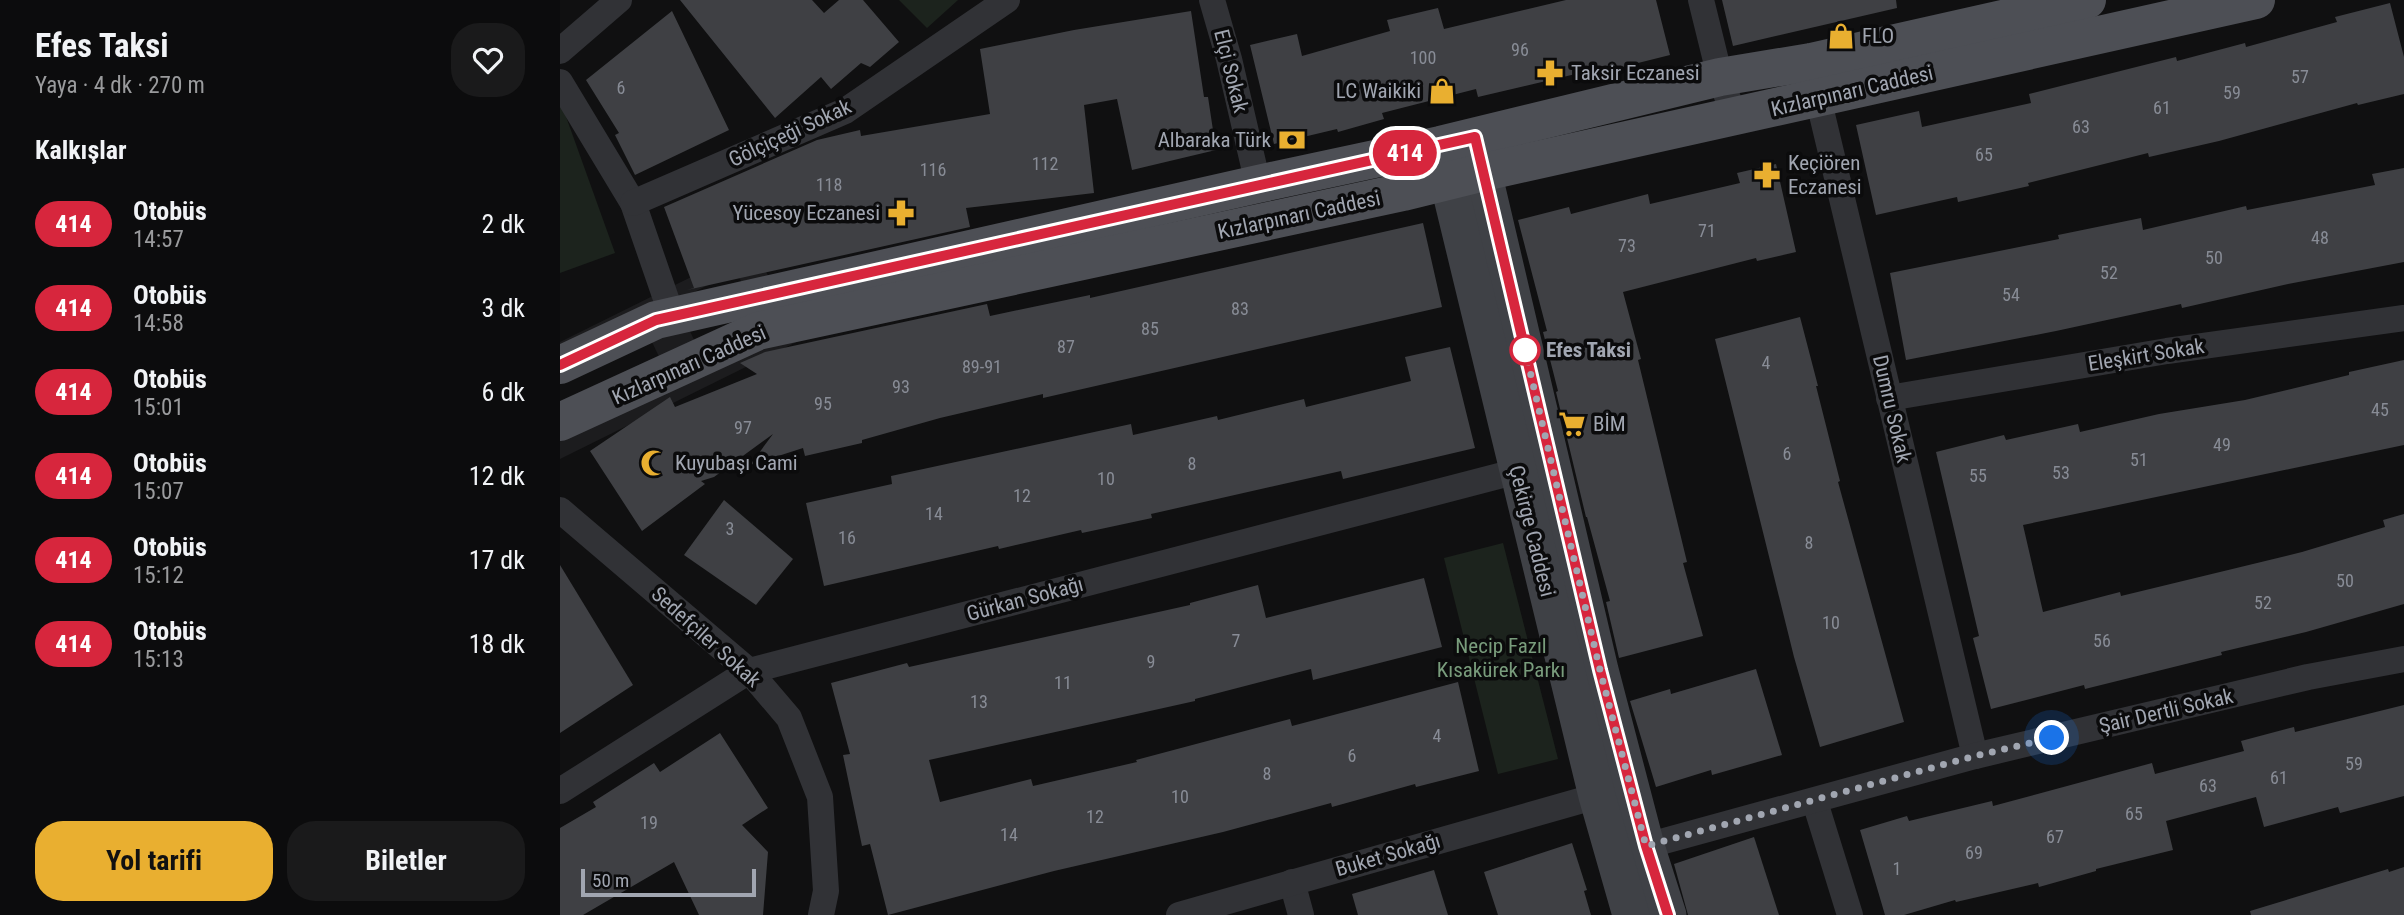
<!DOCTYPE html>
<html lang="tr">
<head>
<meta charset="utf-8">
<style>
  :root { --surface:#0c0c0d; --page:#1a1a1b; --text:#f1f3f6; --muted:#9a9b9d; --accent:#e9af30 }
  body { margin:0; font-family:"Roboto Condensed",sans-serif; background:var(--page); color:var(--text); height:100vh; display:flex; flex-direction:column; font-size:26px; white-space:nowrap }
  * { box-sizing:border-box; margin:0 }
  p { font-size:23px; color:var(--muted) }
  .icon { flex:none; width:38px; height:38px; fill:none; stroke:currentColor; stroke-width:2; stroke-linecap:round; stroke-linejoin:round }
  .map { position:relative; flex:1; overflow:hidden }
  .details { display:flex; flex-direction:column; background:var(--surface); width:560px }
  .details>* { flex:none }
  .badge { padding:0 14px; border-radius:23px; font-size:24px; line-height:46px }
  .scale { position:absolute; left:21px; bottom:18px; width:175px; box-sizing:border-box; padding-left:7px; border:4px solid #a1a6b1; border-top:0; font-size:19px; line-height:24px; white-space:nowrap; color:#a1a6b1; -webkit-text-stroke:5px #0b0b0c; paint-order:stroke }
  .you { position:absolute; width:35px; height:35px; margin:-18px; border:5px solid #fff; border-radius:50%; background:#1a73e8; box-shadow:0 0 0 10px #1a73e833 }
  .map>.badge { position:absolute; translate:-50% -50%; box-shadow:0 0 0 4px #fff }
  h2 { padding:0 35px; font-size:26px; line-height:63px }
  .round { display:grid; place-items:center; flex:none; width:74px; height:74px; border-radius:28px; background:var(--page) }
  .overview { display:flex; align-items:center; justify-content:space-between; height:119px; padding:0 35px }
  h1 { font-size:33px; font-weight:700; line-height:52px }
  .cta { display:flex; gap:14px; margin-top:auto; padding:14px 35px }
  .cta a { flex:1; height:80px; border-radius:28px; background:var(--accent); color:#111; font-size:28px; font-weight:700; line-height:80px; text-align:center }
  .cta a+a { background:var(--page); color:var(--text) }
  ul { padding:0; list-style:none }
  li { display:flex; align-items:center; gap:21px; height:84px; padding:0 35px }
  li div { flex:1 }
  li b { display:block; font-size:26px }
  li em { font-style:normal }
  li .badge { min-width:77px; font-weight:700; text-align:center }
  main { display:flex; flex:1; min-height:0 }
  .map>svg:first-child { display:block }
</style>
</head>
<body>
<main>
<section class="details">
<div class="overview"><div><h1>Efes Taksi</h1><p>Yaya · 4 dk · 270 m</p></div><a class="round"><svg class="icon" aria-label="heart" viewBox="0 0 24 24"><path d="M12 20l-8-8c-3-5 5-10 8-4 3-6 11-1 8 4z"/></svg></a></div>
<h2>Kalkışlar</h2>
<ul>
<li><span class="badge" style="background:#d7263d;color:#fff">414</span><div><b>Otobüs</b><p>14:57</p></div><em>2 dk</em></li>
<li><span class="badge" style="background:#d7263d;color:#fff">414</span><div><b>Otobüs</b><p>14:58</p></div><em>3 dk</em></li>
<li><span class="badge" style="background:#d7263d;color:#fff">414</span><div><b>Otobüs</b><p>15:01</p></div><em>6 dk</em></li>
<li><span class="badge" style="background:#d7263d;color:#fff">414</span><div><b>Otobüs</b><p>15:07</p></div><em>12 dk</em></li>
<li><span class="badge" style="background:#d7263d;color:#fff">414</span><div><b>Otobüs</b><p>15:12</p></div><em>17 dk</em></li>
<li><span class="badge" style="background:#d7263d;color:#fff">414</span><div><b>Otobüs</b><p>15:13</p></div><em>18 dk</em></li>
</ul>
<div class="cta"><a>Yol tarifi</a><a>Biletler</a></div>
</section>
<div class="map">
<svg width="1844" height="915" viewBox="0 0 1844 915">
  <rect width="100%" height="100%" fill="#101011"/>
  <path fill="#1c1c1e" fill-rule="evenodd" d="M232 227 200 259 232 326 279 321 0 459V401L113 386 81 319 0 359V342ZM176 271 209 338 137 346 126 323 104 307Z"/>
  <g fill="#1c231d">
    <polygon points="339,0 398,0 367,28"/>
    <polygon points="0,100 55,253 0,273"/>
    <polygon points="943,543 998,759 938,774 884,558"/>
  </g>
  <g fill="#3f4044">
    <polygon points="120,0 252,0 264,13 279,0 303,0 339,42 310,67 301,63 271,89 261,77 215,118"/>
    <polygon points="1006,0 1096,0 1110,55 1042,72 1041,68 918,97 916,89 822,113 824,119 778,132 777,129 714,144 690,45 737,34 742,56 830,31 827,20 878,8 884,29"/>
    <polygon points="1162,0 1336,0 1337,8 1173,46"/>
    <polygon points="1830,3 1844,57 1844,94 1798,105 1797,103 1659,141 1589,157 1588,153 1468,183 1469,186 1398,202 1397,197 1316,215 1296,125 1359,111 1362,127 1471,103 1469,94 1616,57 1617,61 1685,43 1686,47 1777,22 1775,17"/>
    <polygon points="112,11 169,130 75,175 55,135 59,133 26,80"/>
    <polygon points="631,11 644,97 648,97 656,150 572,170 557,99 524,105 534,193 406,208 410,227 127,290 134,288 104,207 257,140 300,130 301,136 430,114 420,49 514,30"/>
    <polygon points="1216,164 1236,252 1197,261 1196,258 1063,292 1081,359 1078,360 1127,562 1123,563 1143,636 1059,658 1046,602 1050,601 1027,517 1026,517 996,392 998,391 983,332 987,331 958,220 1009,207 1011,214 1088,194 1090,204 1180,183 1177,173"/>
    <polygon points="1844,168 1844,262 1728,284 1622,308 1621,304 1496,331 1346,360 1330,273 1499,239 1498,235 1581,218 1583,230 1686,206 1687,210 1815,185 1812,174"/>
    <polygon points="863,223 882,307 483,398 483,394 380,418 302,440 302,443 245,456 243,448 190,465 213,434 154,477 141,481 145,484 82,531 30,451 110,397 115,407 197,374 180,363 205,352 427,304 430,316 530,295 530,298"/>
    <polygon points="1240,317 1258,386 1256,386 1280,481 1278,482 1344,722 1260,747 1234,657 1155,339"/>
    <polygon points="890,347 915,448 783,479 781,471 591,514 592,518 522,533 521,530 439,549 438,546 264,586 246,503 332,484 331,476 571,424 573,435 657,416 658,420 744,399 746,407 851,381 845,357"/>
    <polygon points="1844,360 1844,445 1463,525 1483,612 1560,592 1561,596 1742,552 1825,527 1823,520 1844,514 1844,604 1746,632 1661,652 1662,655 1525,689 1524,685 1431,709 1413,638 1419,636 1376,452 1444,435 1446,440 1518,424 1520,432 1599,414 1685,400 1789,375 1789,372"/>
    <polygon points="164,500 233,559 196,605 124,555"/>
    <polygon points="0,565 73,685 0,733"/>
    <polygon points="864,578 882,647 753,680 751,669 635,699 635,701 369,760 380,802 471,779 473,786 577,762 576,760 730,719 732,726 898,682 919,771 856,787 855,784 772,807 771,803 663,832 494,871 328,915 310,844 302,846 283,755 290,754 271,683 347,663 349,667 630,605 630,603 698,585 706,618"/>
    <polygon points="1196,669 1222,755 1152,775 1151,770 1096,787 1070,701 1110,689 1111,694"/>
    <polygon points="1844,705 1844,796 1780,813 1778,807 1704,827 1696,797 1606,821 1613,850 1536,869 1536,871 1479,887 1478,883 1396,902 1395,900 1344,915 1325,915 1300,830 1347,816 1349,821 1432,801 1433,806 1592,763 1595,774 1684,751 1681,741 1734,727 1735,732"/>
    <polygon points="160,733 208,808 182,825 208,852 203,915 139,915 114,862 23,915 0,915 0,828 36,807 33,802 94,763 100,772"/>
    <polygon points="1194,837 1219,915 1128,915 1114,864"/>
    <polygon points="1012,843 1027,890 1024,891 1031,915 938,915 924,872"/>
    <polygon points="1844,867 1844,915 1691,915 1690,911 1828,869 1829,872"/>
    <polygon points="874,870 888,915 798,915 792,894"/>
  </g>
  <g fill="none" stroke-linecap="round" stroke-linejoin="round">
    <g stroke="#313236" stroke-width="26">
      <polyline points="652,0 669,59 698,184"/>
      <polyline points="1141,0 1160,77 1175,118"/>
      <polyline points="0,51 59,0"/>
      <polyline points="1254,81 1415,756"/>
      <polyline points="0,82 73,203 112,316"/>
      <polyline points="73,203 285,111 447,0"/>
      <polyline points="1329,398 1607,351 1844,318"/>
      <polyline points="0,510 189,671 229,718 260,797 266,891 261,915"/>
      <polyline points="0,791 189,671 958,471"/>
      <polyline points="1255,802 1290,915"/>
      <polyline points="1086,846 1415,756 1748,677 1844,659"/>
      <polyline points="732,882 741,915"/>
      <polyline points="619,915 1037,796"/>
    </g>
    <g stroke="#3f4146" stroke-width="37">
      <polyline points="916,142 1040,670 1086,846 1108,915"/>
      <polyline points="881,152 1037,796 1071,915"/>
    </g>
    <g stroke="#4d4f55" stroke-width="38">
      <polyline points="0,365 96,320 698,184 880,145 1160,77 1251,62 1527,0"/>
      <polyline points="0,422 198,331 843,192 924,172 1696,0"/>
    </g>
  </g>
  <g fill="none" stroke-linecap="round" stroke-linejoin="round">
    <g stroke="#fff" stroke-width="16">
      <polyline id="line" points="0,365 96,320 915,137 1040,670 1086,846 1108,915"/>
    </g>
    <use href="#line" stroke="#d7263d" stroke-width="10"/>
    <polyline stroke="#a1a6b1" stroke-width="7" stroke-dasharray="0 12.6" points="965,350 1040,670 1086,846 1415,756 1492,738"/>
  </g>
  <defs>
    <g id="shop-bare" transform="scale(2.1)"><path d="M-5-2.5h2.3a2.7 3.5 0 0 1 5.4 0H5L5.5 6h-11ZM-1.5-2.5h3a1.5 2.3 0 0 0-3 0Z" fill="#e9af30" stroke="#0b0b0c" stroke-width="2.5" paint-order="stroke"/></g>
    <g id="pharmacy-bare" transform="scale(2.1)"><path d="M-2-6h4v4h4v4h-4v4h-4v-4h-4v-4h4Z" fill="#e9af30" stroke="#0b0b0c" stroke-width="2.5" paint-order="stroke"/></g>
    <g id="bank-bare" transform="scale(2.1)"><path d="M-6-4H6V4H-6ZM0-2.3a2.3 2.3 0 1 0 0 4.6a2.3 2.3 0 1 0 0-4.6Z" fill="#e9af30" stroke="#0b0b0c" stroke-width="2.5" paint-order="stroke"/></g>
    <g id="supermarket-bare" transform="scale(2.1)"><path d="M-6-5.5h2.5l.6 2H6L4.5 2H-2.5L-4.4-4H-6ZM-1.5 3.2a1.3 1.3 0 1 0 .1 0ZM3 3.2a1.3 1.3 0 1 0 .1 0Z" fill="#e9af30" stroke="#0b0b0c" stroke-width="2.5" paint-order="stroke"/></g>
    <g id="mosque-bare" transform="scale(2.1)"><path d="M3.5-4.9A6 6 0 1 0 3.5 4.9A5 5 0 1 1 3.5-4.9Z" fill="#e9af30" stroke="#0b0b0c" stroke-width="2.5" paint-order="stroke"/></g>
  </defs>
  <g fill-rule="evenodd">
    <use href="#shop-bare" x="1281" y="36"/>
    <use href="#pharmacy-bare" x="990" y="73"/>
    <use href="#shop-bare" x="882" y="91"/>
    <use href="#bank-bare" x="732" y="140"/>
    <use href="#pharmacy-bare" x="1207" y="175"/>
    <use href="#pharmacy-bare" x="341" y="213"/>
    <use href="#supermarket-bare" x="1012" y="424"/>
    <use href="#mosque-bare" x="94" y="463"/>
  </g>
  <circle fill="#fff" stroke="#d7263d" stroke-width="3.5" cx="965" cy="350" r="14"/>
  <g text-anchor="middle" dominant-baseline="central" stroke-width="7" stroke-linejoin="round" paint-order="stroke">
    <g font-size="18" fill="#888c96">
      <text x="960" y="49">96</text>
      <text x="863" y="57">100</text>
      <text x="1740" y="76">57</text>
      <text x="61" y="87">6</text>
      <text x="1672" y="92">59</text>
      <text x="1602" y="107">61</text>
      <text x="1521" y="126">63</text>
      <text x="1424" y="154">65</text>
      <text x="485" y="163">112</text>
      <text x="373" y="169">116</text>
      <text x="269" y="184">118</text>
      <text x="1147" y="230">71</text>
      <text x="1760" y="237">48</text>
      <text x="1067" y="245">73</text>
      <text x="1654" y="257">50</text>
      <text x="1549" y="272">52</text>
      <text x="1451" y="294">54</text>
      <text x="680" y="308">83</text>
      <text x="590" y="328">85</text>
      <text x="506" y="346">87</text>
      <text x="1206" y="362">4</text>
      <text x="422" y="366">89-91</text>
      <text x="341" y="386">93</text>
      <text x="263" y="403">95</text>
      <text x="1820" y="409">45</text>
      <text x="183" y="427">97</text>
      <text x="1662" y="444">49</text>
      <text x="1227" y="453">6</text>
      <text x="1579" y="459">51</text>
      <text x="632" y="463">8</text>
      <text x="1501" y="472">53</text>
      <text x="1418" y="475">55</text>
      <text x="546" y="478">10</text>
      <text x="462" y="495">12</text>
      <text x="374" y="513">14</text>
      <text x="170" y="528">3</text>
      <text x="287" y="537">16</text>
      <text x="1249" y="542">8</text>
      <text x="1785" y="580">50</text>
      <text x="1703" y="602">52</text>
      <text x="1271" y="622">10</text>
      <text x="676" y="640">7</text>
      <text x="1542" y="640">56</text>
      <text x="591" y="661">9</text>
      <text x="503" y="682">11</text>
      <text x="419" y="701">13</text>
      <text x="877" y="735">4</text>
      <text x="792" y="755">6</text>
      <text x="1794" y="763">59</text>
      <text x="707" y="773">8</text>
      <text x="1719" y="777">61</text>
      <text x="1648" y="785">63</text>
      <text x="620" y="796">10</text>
      <text x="1574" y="813">65</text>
      <text x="535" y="816">12</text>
      <text x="89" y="822">19</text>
      <text x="449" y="834">14</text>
      <text x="1495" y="836">67</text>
      <text x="1414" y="852">69</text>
      <text x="1337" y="868">1</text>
    </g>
    <g font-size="21" fill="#a1a6b1" stroke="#0b0b0c" text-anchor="start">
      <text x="1302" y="36">FLO</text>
      <text x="1011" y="73">Taksir Eczanesi</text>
      <text x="861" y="91" text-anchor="end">LC Waikiki</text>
      <text x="711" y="140" text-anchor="end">Albaraka Türk</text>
      <text x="1228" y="163">Keçiören<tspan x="1228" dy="24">Eczanesi</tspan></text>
      <text x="320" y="213" text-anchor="end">Yücesoy Eczanesi</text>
      <text x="1033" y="424">BİM</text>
      <text x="115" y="463">Kuyubaşı Cami</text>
    </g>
    <g font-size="21" fill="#a1a6b1" stroke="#0b0b0c">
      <text transform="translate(671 71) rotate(76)">Elçi Sokak</text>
      <text transform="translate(1292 91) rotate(-13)">Kızlarpınarı Caddesi</text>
      <text transform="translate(230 133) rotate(-25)">Gölçiçeği Sokak</text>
      <text transform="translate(739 215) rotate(-12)">Kızlarpınarı Caddesi</text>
      <text transform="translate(1586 355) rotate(-9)">Eleşkirt Sokak</text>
      <text transform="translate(129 365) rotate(-24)">Kızlarpınarı Caddesi</text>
      <text transform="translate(1332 409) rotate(77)">Dumru Sokak</text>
      <text transform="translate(972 531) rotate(76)">Çekirge Caddesi</text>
      <text transform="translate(465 599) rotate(-15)">Gürkan Sokağı</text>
      <text transform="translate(146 637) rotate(42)">Sedefçiler Sokak</text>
      <text transform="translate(1606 711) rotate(-13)">Şair Dertli Sokak</text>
      <text transform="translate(828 855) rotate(-16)">Buket Sokağı</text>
    </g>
    <g font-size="21" font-weight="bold" fill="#a1a6b1" stroke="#0b0b0c" text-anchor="start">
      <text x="986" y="350">Efes Taksi</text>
    </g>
    <g font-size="21" fill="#799c7c" stroke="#0b0b0c">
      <text x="941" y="646">Necip Fazıl<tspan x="941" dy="24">Kısakürek Parkı</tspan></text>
    </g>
  </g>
</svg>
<div class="scale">50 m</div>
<div class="you" style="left:1492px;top:738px"></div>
<b class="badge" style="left:845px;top:153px;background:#d7263d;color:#fff">414</b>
</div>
</main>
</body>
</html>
